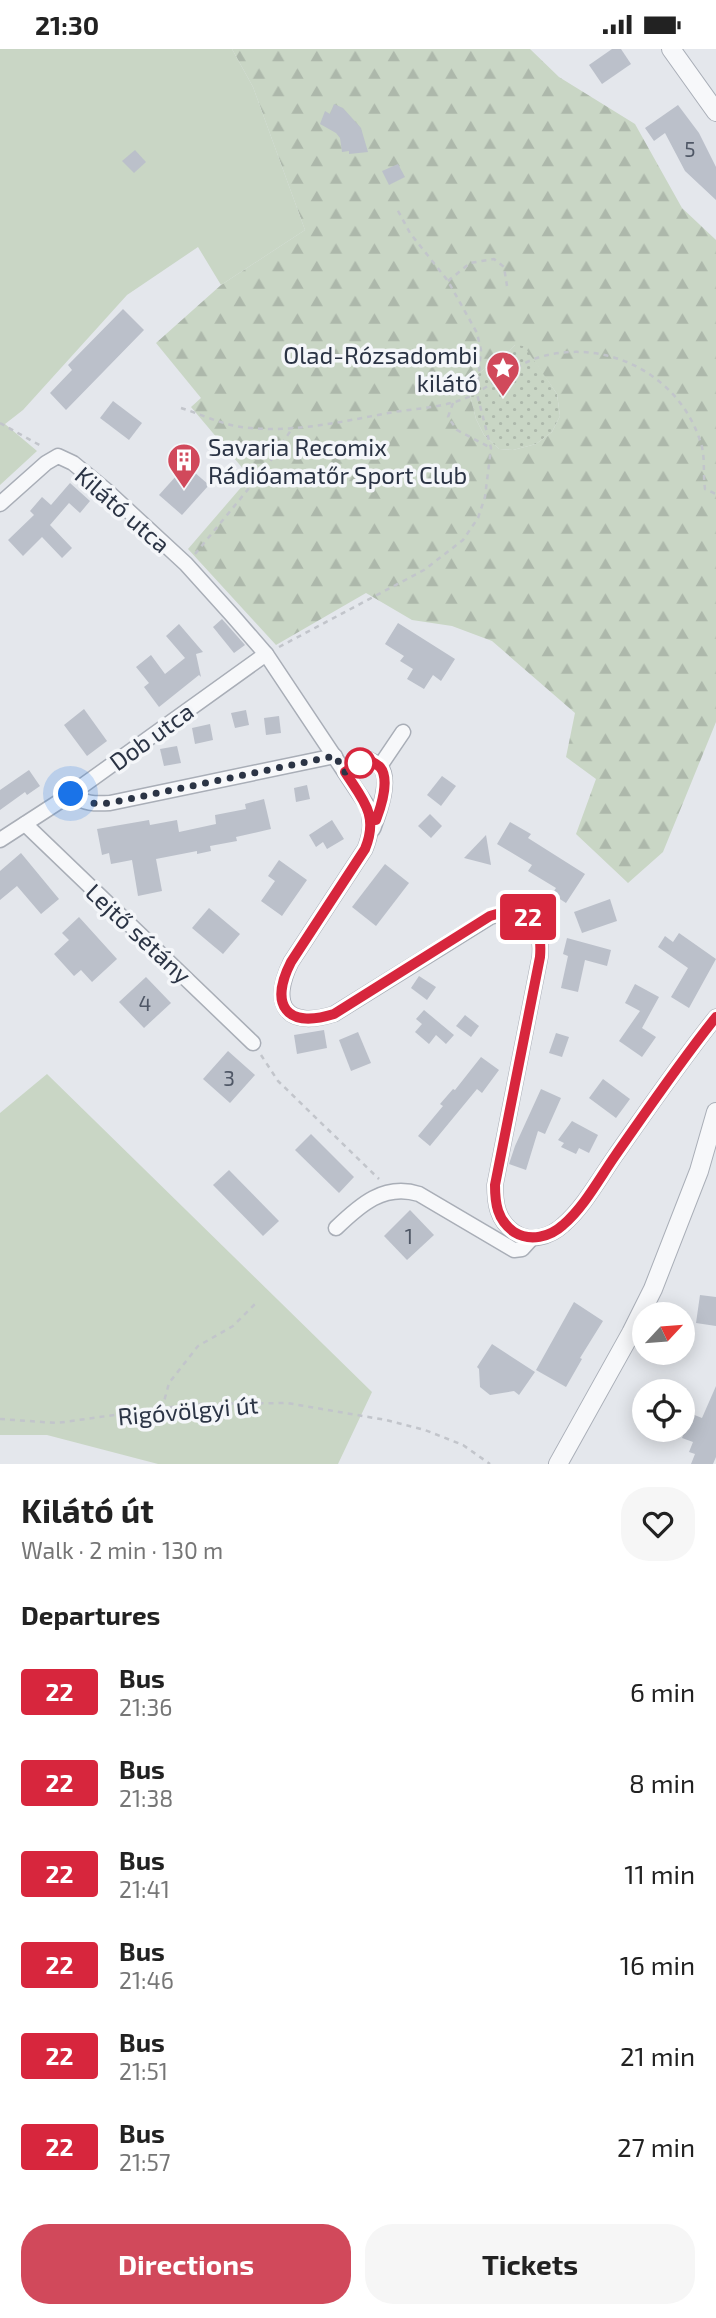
<!DOCTYPE html>
<html lang="en">
<head>
<meta charset="utf-8">
<style>
  :root { --surface:#fff; --page:#f6f6f6; --text:#222; --muted:#767676; --accent:#d1495b }
  body { margin:0; font-family:"Exo 2",sans-serif; background:var(--page); color:var(--text); height:100vh; display:flex; flex-direction:column; font-size:26px; white-space:nowrap }
  * { box-sizing:border-box; margin:0 }
  p { font-size:23px; color:var(--muted) }
  .icon { flex:none; width:38px; height:38px; fill:none; stroke:currentColor; stroke-width:2; stroke-linecap:round; stroke-linejoin:round }
  .map { position:relative; height:1415px; overflow:hidden }
  .details { display:flex; flex-direction:column; background:var(--surface); flex:1 }
  .details>* { flex:none }
  .badge { padding:0 14px; border-radius:5px; font-size:24px; line-height:46px }
  .needle { width:46px; rotate:64deg }
  .controls { position:absolute; left:632px; top:1253px; display:grid; gap:14px }
  .controls a { display:grid; place-items:center; width:63px; height:63px; border-radius:50%; background:var(--surface); box-shadow:0 4px 18px #0003; font-size:35px }
  .you { position:absolute; width:35px; height:35px; margin:-18px; border:5px solid #fff; border-radius:50%; background:#1a73e8; box-shadow:0 0 0 10px #1a73e833 }
  .map>.badge { position:absolute; translate:-50% -50%; box-shadow:0 0 0 4px #fff }
  h2 { padding:0 21px; font-size:26px; line-height:63px }
  .round { display:grid; place-items:center; flex:none; width:74px; height:74px; border-radius:28px; background:var(--page) }
  .summary { display:flex; align-items:center; justify-content:space-between; height:119px; padding:0 21px }
  h1 { font-size:33px; font-weight:700; line-height:52px }
  .action { display:flex; gap:14px; margin-top:auto; padding:14px 21px }
  .action a { flex:1; height:80px; border-radius:28px; background:var(--accent); color:#fff; font-size:28px; font-weight:700; line-height:80px; text-align:center }
  .action a+a { background:var(--page); color:var(--text) }
  ul { padding:0; list-style:none }
  li { display:flex; align-items:center; gap:21px; height:91px; padding:0 21px }
  li div { flex:1 }
  li b { display:block; font-size:26px }
  li em { font-style:normal }
  li .badge { min-width:77px; font-weight:700; text-align:center }
  .status { display:flex; justify-content:space-between; align-items:center; height:49px; padding:0 35px; background:var(--surface); direction:ltr }
  .status svg { height:19px; fill:currentColor }
  .map>svg:first-child { display:block }
</style>
</head>
<body>
<div class="status"><b>21:30</b><svg viewBox="0 0 49 12"><path d="M0 12V9h3v3zM5 12V6h3v6zM10 12V3h3v9zM15 12V0h3v12zM26 1h20v11H26zM47 4h2v5h-2z"/></svg></div>
<div class="map">
<svg width="716" height="1415" viewBox="0 0 716 1415">
  <defs>
    <pattern id="grass-dots" width="8" height="8" patternUnits="userSpaceOnUse" patternTransform="scale(1.75)"><rect width="8" height="8" fill="#c9d6c5"/><path d="M2 2h.1M6 6h.1" fill="none" stroke="#adb8ab" stroke-width="1.8" stroke-linecap="round"/></pattern>
    <pattern id="forest-firs" width="22" height="20" patternUnits="userSpaceOnUse" patternTransform="scale(1.75)"><rect width="22" height="20" fill="#c9d6c5"/><path d="M5 1l3.5 6h-7zM16 11l3.5 6h-7z" fill="#adb8ab"/></pattern>
  </defs>
  <rect width="100%" height="100%" fill="#e4e7ec"/>
  <polygon fill="url(#grass-dots)" points="516,295 525,297 557,345 560,367 552,383 536,395 513,401 499,400 484,386 476,370 467,334 488,317 502,310"/>
  <path fill="url(#forest-firs)" fill-rule="evenodd" d="M232 0H530L559 28 635 75 682 159 716 191V673L663 803 628 834 576 785 596 730 566 708 575 664 492 592 452 577 412 571 366 544 276 596 188 500 250 428 191 358 201 349 156 294 221 236 305 181 253 38ZM515 296 524 297 557 345 560 367 552 383 536 395 513 401 499 400 484 386 476 370 467 334 488 317 502 310Z"/>
  <g fill="#c9d6c5">
    <polygon points="0,0 232,0 253,38 305,181 221,236 198,198 127,246 23,361 5,375 37,402 0,436"/>
    <polygon points="47,1025 372,1343 338,1415 158,1415 47,1386 0,1386 0,1064"/>
  </g>
  <g fill="#bbc0ca">
    <polygon points="612,0 621,0 631,15 602,35 589,16"/>
    <polygon points="334,55 343,59 361,79 368,103 349,105 349,102 342,103 340,89 336,84 320,75 325,62 330,65"/>
    <polygon points="678,56 699,84 716,118 716,151 685,122 665,84 654,92 645,79"/>
    <polygon points="135,101 146,113 134,124 122,112"/>
    <polygon points="398,115 405,128 389,136 382,122"/>
    <polygon points="123,260 144,281 66,361 50,344 72,321 68,316"/>
    <polygon points="113,352 142,374 129,391 100,369"/>
    <polygon points="186,416 209,436 182,466 159,446"/>
    <polygon points="70,434 90,452 80,464 69,454 50,476 72,499 62,509 42,488 23,507 8,491 34,466 30,462 42,448 51,456"/>
    <polygon points="222,570 245,596 234,604 213,578"/>
    <polygon points="398,574 455,610 441,632 433,626 424,640 407,630 413,620 400,612 404,607 385,595"/>
    <polygon points="179,575 203,603 196,605 201,628 199,626 159,658 144,638 149,634 136,618 151,606 165,625 185,609 166,587"/>
    <polygon points="84,660 107,692 87,707 64,676"/>
    <polygon points="246,661 249,676 235,679 231,664"/>
    <polygon points="279,667 281,684 266,686 264,669"/>
    <polygon points="210,675 213,691 195,695 192,679"/>
    <polygon points="177,697 181,714 164,717 160,700"/>
    <polygon points="29,721 40,737 27,746 25,743 0,761 0,741"/>
    <polygon points="442,727 456,737 441,757 427,746"/>
    <polygon points="307,736 310,750 296,753 294,739"/>
    <polygon points="264,750 271,780 236,788 237,792 210,797 211,802 197,805 197,802 156,810 162,842 138,847 132,811 111,815 109,804 102,806 97,780 149,771 150,776 177,771 179,783 216,775 215,766 246,760 245,755"/>
    <polygon points="430,765 442,777 431,789 418,777"/>
    <polygon points="332,771 344,790 327,800 323,793 316,798 309,786"/>
    <polygon points="510,773 531,785 528,789 585,825 566,854 552,845 556,839 528,822 532,816 497,795"/>
    <polygon points="486,786 491,816 464,809"/>
    <polygon points="21,804 59,850 41,865 17,837 0,851 0,822"/>
    <polygon points="279,811 307,831 282,867 261,852 275,832 268,827"/>
    <polygon points="385,815 409,834 376,877 352,858"/>
    <polygon points="610,850 617,872 582,884 574,863"/>
    <polygon points="209,859 240,885 223,905 192,879"/>
    <polygon points="79,868 117,910 92,933 81,921 74,927 54,905 69,891 62,884"/>
    <polygon points="679,884 716,910 689,959 671,948 688,919 658,898 665,887 673,893"/>
    <polygon points="567,889 611,901 607,917 585,911 578,943 561,939 568,907 563,905"/>
    <polygon points="419,927 436,938 427,951 411,939"/>
    <polygon points="146,928 171,954 144,979 119,953"/>
    <polygon points="635,935 659,948 642,979 656,988 642,1008 619,992 640,962 625,954"/>
    <polygon points="424,961 454,986 446,995 436,986 429,995 415,983 422,975 416,970"/>
    <polygon points="465,966 479,977 471,988 456,977"/>
    <polygon points="324,981 327,999 297,1005 294,986"/>
    <polygon points="358,983 371,1014 351,1022 339,991"/>
    <polygon points="556,984 569,988 562,1008 549,1004"/>
    <polygon points="228,1002 255,1026 230,1054 203,1030"/>
    <polygon points="481,1008 499,1021 482,1044 477,1040 430,1097 418,1087 443,1057 440,1055 453,1040 455,1041"/>
    <polygon points="603,1030 630,1050 616,1069 589,1049"/>
    <polygon points="541,1040 561,1049 545,1085 538,1082 526,1121 509,1115 515,1097"/>
    <polygon points="572,1072 598,1086 589,1104 579,1099 576,1105 561,1098 564,1094 558,1091"/>
    <polygon points="311,1085 354,1128 339,1144 295,1101"/>
    <polygon points="229,1121 279,1172 263,1187 213,1136"/>
    <polygon points="410,1161 434,1186 407,1211 384,1187"/>
    <polygon points="700,1246 716,1248 716,1277 696,1274"/>
    <polygon points="574,1253 603,1272 580,1309 582,1310 566,1338 536,1321"/>
    <polygon points="492,1295 535,1323 519,1346 514,1342 490,1346 480,1338 479,1320 477,1318"/>
    <polygon points="716,1337 716,1408 713,1415 691,1415 695,1405 689,1403 693,1393 682,1389 692,1365 702,1369"/>
  </g>
  <g fill="none" stroke-linecap="round" stroke-linejoin="round">
    <g stroke="#a9aeb7" stroke-width="17">
      <g id="minor">
        <path d="M0 455 46 414 58 407 73 414 107 442 186 515 232 566 266 605 368 758C372 775 371 785 365 800L291 913C270 956 286 980 334 965L490 868C526 856 543 870 540 908L495 1136C495 1154 497 1171 514 1183 530 1194 550 1188 563 1176 584 1158 599 1130 615 1107 648 1060 680 1013 716 968"/>
        <polyline points="380,717 403,683"/>
        <path d="M345 723 359 714 370 711C373 713 377 714 380 717 392 731 378 766 373 780"/>
        <path d="M71 745C85 755 94 755 110 754L335 707"/>
        <polyline points="25,775 253,994"/>
        <polyline points="0,791 71,745 266,605"/>
        <path d="M336 1179C360 1156 384 1134 419 1145L514 1201 522 1200 532 1189"/>
      </g>
    </g>
    <g stroke="#a9aeb7" stroke-width="20">
      <g id="tertiary">
        <polyline points="671,0 716,63"/>
        <polyline points="558,1415 631,1284 653,1240 699,1122 716,1063"/>
      </g>
    </g>
    <g stroke="#c2c5cb" stroke-width="2.5" stroke-dasharray="5 5" stroke-linecap="butt">
      <polyline points="448,232 470,214 494,210 504,218 507,237"/>
      <polyline points="453,354 448,368 457,381 491,399"/>
      <path d="M181 359C200 365 221 375 241 378 292 385 344 372 394 363 413 360 432 359 451 354 485 346 507 318 540 308 609 288 683 328 702 398 705 411 703 426 705 440L716 445"/>
      <polyline points="0,374 43,398"/>
      <polyline points="195,505 268,416 293,378"/>
      <polyline points="279,598 424,521 463,491 478,469 485,448 491,399 477,345 481,301 477,284 448,232 410,184 397,160"/>
      <polyline points="261,1006 278,1032 379,1130"/>
      <polyline points="162,1360 169,1334 198,1297 233,1277 257,1253"/>
      <polyline points="0,1370 57,1374 193,1355 287,1354 386,1371 425,1381 463,1396 490,1415"/>
    </g>
    <use href="#minor" stroke="#f7f8fa" stroke-width="14"/>
    <use href="#tertiary" stroke="#f7f8fa" stroke-width="18"/>
  </g>
  <g fill="none" stroke-linecap="round" stroke-linejoin="round">
    <g stroke="#fff" stroke-width="16">
      <path id="line" d="M376 771C381 758 390 730 380 718 379 717 371 712 370 711L359 714 345 723C363 751 379 766 365 800L291 913C269 956 286 980 334 965L490 867C526 856 543 870 540 908L495 1136C495 1154 497 1171 514 1183 530 1193 550 1188 563 1176 584 1158 599 1130 615 1107 648 1060 680 1013 716 968"/>
    </g>
    <use href="#line" stroke="#d7263d" stroke-width="10"/>
    <path stroke="#2b3445" stroke-width="7" stroke-dasharray="0 12.6" d="M71 745C85 755 94 755 110 754L335 707 345 723 360 714"/>
  </g>
  <defs>
    <g id="sight-pin" transform="scale(1.75)"><path d="M0 17L-7.5 6A9.5 9.5 0 1 1 7.5 6Z" fill="#d1495b" stroke="#f4f6f9"/><path d="M0-6L1.8-2.2L6-1.7L2.9 1.2L3.7 5.4L0 3.3L-3.7 5.4L-2.9 1.2L-6-1.7L-1.8-2.2Z" fill="#fff"/></g>
    <g id="building-pin" transform="scale(1.75)"><path d="M0 17L-7.5 6A9.5 9.5 0 1 1 7.5 6Z" fill="#d1495b" stroke="#f4f6f9"/><path d="M-4-6H4V6H1V3H-1V6H-4ZM-2.5-4.3h1.7v1.8h-1.7ZM.8-4.3h1.7v1.8H.8ZM-2.5-1h1.7V.8h-1.7ZM.8-1h1.7V.8H.8Z" fill="#fff"/></g>
  </defs>
  <g fill-rule="evenodd">
    <use href="#sight-pin" x="503" y="319"/>
    <use href="#building-pin" x="184" y="411"/>
  </g>
  <circle fill="#fff" stroke="#d7263d" stroke-width="3.5" cx="360" cy="714" r="14"/>
  <g text-anchor="middle" dominant-baseline="central" stroke-width="7" stroke-linejoin="round" paint-order="stroke">
    <g font-size="21" fill="#4f5766">
      <text x="690" y="99">5</text>
      <text x="145" y="953">4</text>
      <text x="229" y="1028">3</text>
      <text x="409" y="1186">1</text>
    </g>
    <g font-size="24" fill="#2b3445" stroke="#f4f6f9" text-anchor="end">
      <text x="478" y="305">Olad-Rózsadombi<tspan x="478" dy="28">kilátó</tspan></text>
      <text x="208" y="397" text-anchor="start">Savaria Recomix<tspan x="208" dy="28">Rádióamatőr Sport Club</tspan></text>
    </g>
    <g font-size="24" fill="#2b3445" stroke="#f4f6f9">
      <text transform="translate(123 460) rotate(41)">Kilátó utca</text>
      <text transform="translate(151 687) rotate(-36)">Dob utca</text>
      <text transform="translate(139 884) rotate(43)">Lejtő sétány</text>
      <text transform="translate(188 1361) rotate(-5)">Rigóvölgyi út</text>
    </g>
  </g>
</svg>
<div class="controls">
<a><svg class="needle" viewBox="-14 -14 28 28"><path d="M0-13l5 13h-10z" fill="#e53935"/><path d="M0 13l5-13h-10z" fill="#767676"/></svg></a>
<a><svg class="icon" aria-label="locate" viewBox="0 0 24 24"><circle cx="12" cy="12" r="6"/><path d="M12 2v4M12 18v4M2 12h4M18 12h4"/></svg></a>
</div>
<div class="you" style="left:71px;top:745px"></div>
<b class="badge" style="left:528px;top:868px;background:#d7263d;color:#fff">22</b>
</div>
<section class="details">
<div class="summary"><div><h1>Kilátó út</h1><p>Walk · 2 min · 130 m</p></div><a class="round"><svg class="icon" aria-label="heart" viewBox="0 0 24 24"><path d="M12 20l-8-8c-3-5 5-10 8-4 3-6 11-1 8 4z"/></svg></a></div>
<h2>Departures</h2>
<ul>
<li><span class="badge" style="background:#d7263d;color:#fff">22</span><div><b>Bus</b><p>21:36</p></div><em>6 min</em></li>
<li><span class="badge" style="background:#d7263d;color:#fff">22</span><div><b>Bus</b><p>21:38</p></div><em>8 min</em></li>
<li><span class="badge" style="background:#d7263d;color:#fff">22</span><div><b>Bus</b><p>21:41</p></div><em>11 min</em></li>
<li><span class="badge" style="background:#d7263d;color:#fff">22</span><div><b>Bus</b><p>21:46</p></div><em>16 min</em></li>
<li><span class="badge" style="background:#d7263d;color:#fff">22</span><div><b>Bus</b><p>21:51</p></div><em>21 min</em></li>
<li><span class="badge" style="background:#d7263d;color:#fff">22</span><div><b>Bus</b><p>21:57</p></div><em>27 min</em></li>
</ul>
<div class="action"><a>Directions</a><a>Tickets</a></div>
</section>
</body>
</html>
